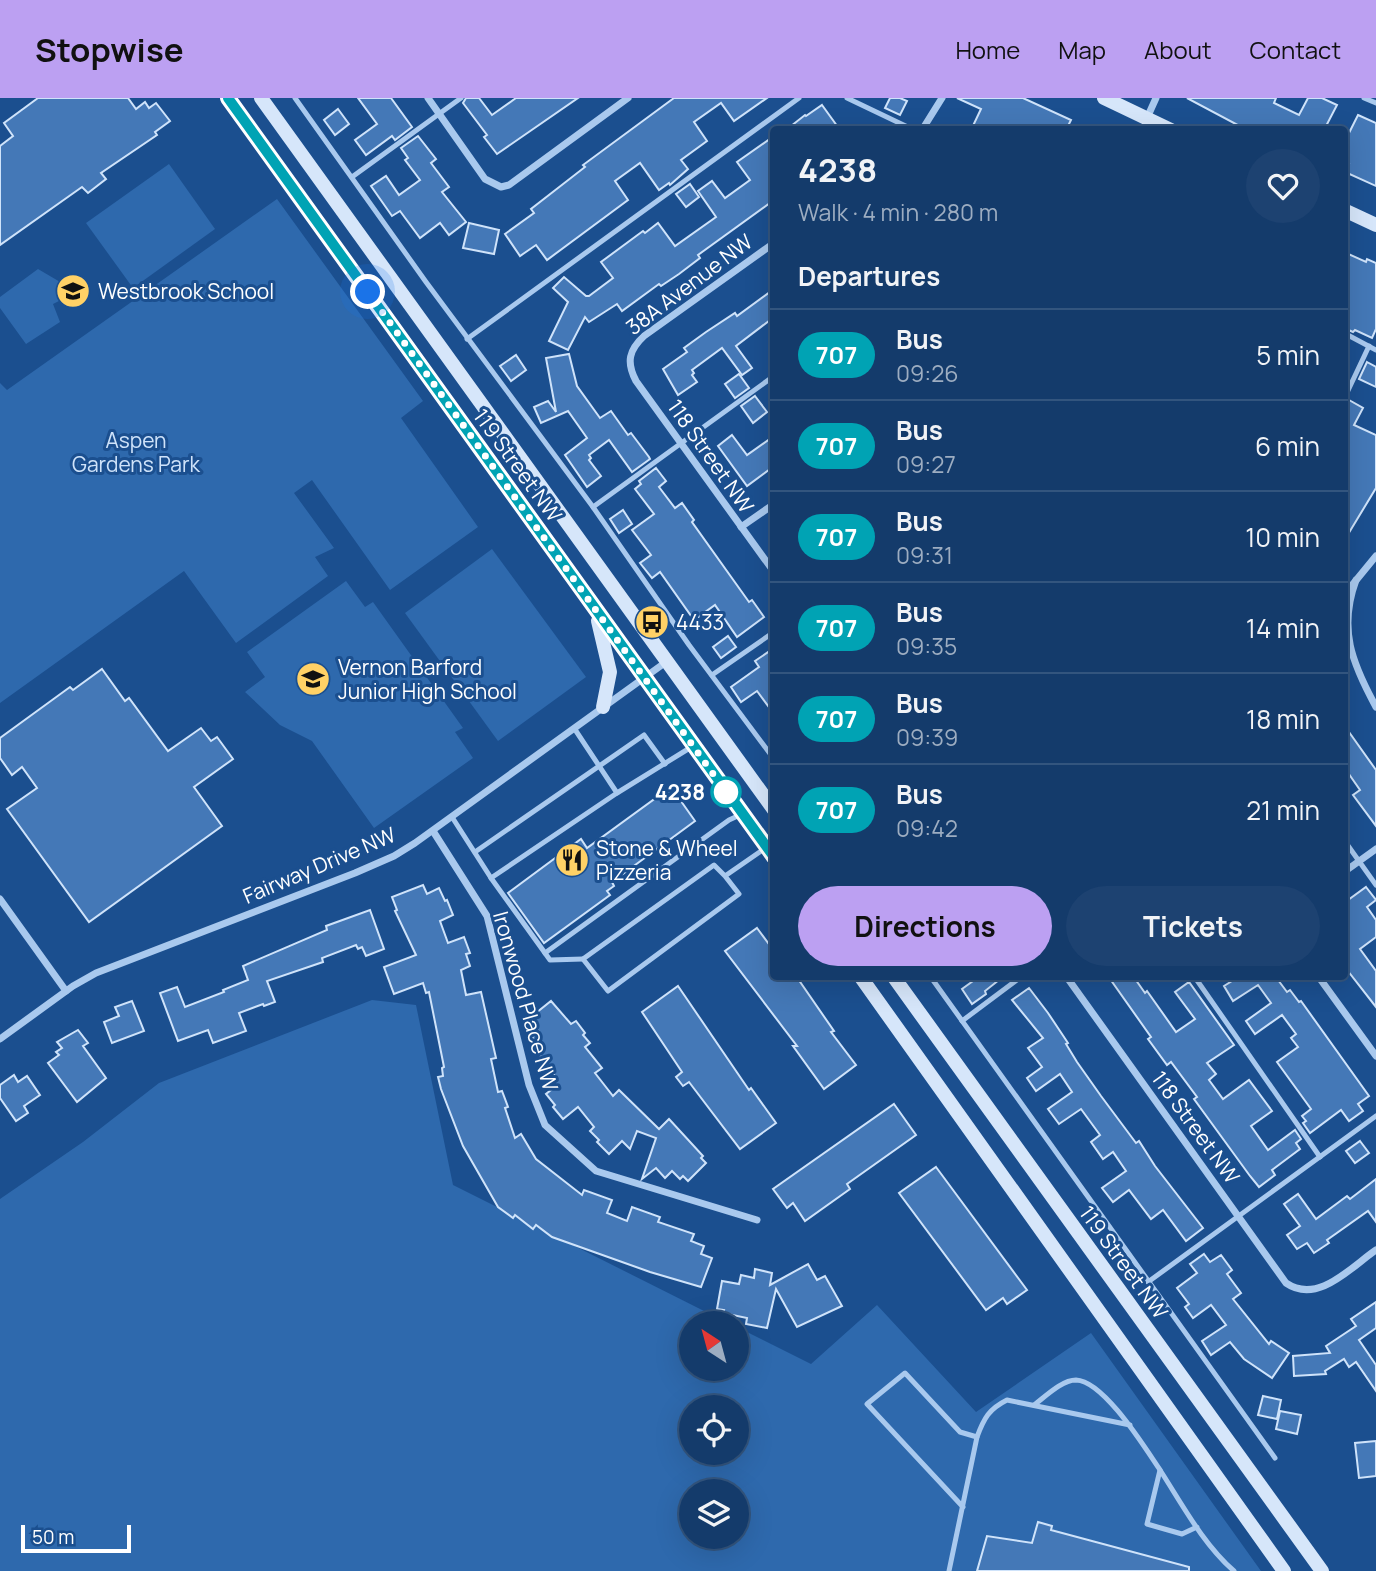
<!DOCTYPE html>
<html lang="en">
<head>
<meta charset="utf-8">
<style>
  :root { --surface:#143b6b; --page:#1d4271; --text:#f1f3f6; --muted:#9dadc1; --line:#33557e; --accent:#bca0f2 }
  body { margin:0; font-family:Manrope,sans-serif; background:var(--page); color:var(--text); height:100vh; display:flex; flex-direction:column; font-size:26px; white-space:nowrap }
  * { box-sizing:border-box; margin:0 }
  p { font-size:23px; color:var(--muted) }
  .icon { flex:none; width:38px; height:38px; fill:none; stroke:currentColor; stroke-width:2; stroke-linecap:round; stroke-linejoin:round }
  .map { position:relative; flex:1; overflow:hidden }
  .side { position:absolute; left:770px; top:28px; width:578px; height:854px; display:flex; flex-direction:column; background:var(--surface); border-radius:7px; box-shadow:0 7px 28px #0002,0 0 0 2px var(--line) }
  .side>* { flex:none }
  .badge { padding:0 14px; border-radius:23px; font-size:24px; line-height:46px }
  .needle { width:46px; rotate:324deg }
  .tools { position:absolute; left:679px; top:1213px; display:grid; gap:14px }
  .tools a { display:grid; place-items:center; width:70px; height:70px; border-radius:50%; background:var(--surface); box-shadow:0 7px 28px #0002,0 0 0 2px var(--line); font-size:35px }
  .scale { position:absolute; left:21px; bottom:18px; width:110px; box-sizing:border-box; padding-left:7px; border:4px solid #fff; border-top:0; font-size:19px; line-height:24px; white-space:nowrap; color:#fff; -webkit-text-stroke:5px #1b4f8f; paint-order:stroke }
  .you { position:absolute; width:35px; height:35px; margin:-18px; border:5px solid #fff; border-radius:50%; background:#1a73e8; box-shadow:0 0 0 10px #1a73e833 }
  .map>.badge { position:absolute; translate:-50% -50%; box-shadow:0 0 0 4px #fff }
  h2 { padding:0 28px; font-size:26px; line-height:63px }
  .round { display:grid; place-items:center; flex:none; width:74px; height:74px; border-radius:37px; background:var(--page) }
  .head { display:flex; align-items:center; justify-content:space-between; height:119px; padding:0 28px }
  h1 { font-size:33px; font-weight:700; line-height:52px }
  .cta { display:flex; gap:14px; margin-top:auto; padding:14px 28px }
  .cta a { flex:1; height:80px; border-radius:42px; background:var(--accent); color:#111; font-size:28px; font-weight:700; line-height:80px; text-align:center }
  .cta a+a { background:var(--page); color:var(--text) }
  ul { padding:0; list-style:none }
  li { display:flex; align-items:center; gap:21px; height:91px; padding:0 28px; border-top:2px solid var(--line) }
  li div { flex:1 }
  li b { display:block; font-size:26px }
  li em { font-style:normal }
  li .badge { min-width:77px; font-weight:700; text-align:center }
  header { display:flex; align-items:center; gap:42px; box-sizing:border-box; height:98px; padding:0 35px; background:var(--accent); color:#111 }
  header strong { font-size:33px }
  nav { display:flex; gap:38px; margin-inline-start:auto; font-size:24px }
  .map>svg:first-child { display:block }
</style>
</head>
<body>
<header>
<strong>Stopwise</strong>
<nav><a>Home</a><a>Map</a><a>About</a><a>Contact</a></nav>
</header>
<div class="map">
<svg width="1376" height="1473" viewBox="0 0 1376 1473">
  <rect width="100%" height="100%" fill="#1b4f8f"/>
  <g fill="#2e69ad" fill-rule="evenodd">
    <polygon points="169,66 215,131 133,190 86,125"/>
    <polygon points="277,101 423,303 401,320 478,429 390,492 312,382 294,395 334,450 315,459 328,478 236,545 184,473 0,605 0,285 7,292"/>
    <polygon points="38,171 67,188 67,199 53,206 60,224 26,246 0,210 0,199"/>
    <polygon points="492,451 586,579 498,643 405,515"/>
    <polygon points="346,483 365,509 373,504 463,630 455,634 473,660 374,730 312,643 280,627 245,594 265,579 247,554"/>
    <path d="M372 902 416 907 453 1087 728 1225H691V1270H737V1229L811 1266 877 1207 976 1314 1091 1235 1261 1473H0V1101L83 1044 159 985ZM691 1309H737V1354H691ZM691 1393H737V1438H691Z"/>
  </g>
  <g fill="#4478b7" stroke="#cfe3fa" stroke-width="2">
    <polygon points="38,0 128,0 136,11 145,4 149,10 156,5 170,23 155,34 157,37 101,75 106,81 88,95 82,89 0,147 0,48 13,38 4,25"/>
    <polygon points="358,0 391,0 412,29 395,42 392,38 366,57 355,42 377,26"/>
    <polygon points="466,0 479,0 492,17 516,0 578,0 497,56 484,39 487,37 463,5"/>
    <polygon points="674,0 767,0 734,23 721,5 694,24 707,43 681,62 688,71 670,87 669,85 659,92 640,65 615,83 628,102 547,162 536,147 520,158 505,136 534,115 531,111 585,69 583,67"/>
    <polygon points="890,0 900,0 907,3 900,17 885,10"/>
    <polygon points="957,0 1023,0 1071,22 1066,32 971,32 981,11"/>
    <polygon points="1187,0 1276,0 1274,5 1299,17 1308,0 1322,0 1337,7 1324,32 1247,32"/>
    <polygon points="822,7 840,32 786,32 805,17 806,18"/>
    <polygon points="338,11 349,26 335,37 324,22"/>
    <polygon points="1358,17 1376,25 1376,88 1345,74 1349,66 1344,63 1344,38 1347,39"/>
    <polygon points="418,38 436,61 431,65 449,89 442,94 466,124 449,137 440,125 420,140 400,113 392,118 371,88 386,78 399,97 420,82 405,62 408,60 401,50"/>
    <polygon points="774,38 774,102 698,157 700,160 679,176 661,188 659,186 622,213 617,206 589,224 585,219 568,252 549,243 568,204 553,190 564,179 586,198 589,198 613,180 601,164 643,133 645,135 658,125 675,148 716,119 698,93 712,83 725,100 750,82 737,64"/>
    <polygon points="690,86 699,99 686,109 676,96"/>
    <polygon points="469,125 499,132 494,156 463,150"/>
    <polygon points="1344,154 1366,164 1367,161 1376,165 1376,231 1372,240 1355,232 1353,234 1344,230"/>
    <polygon points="774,191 774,219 736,248 752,270 742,277 722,250 692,272 694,275 692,277 697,284 678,297 663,271 687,254 684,250 706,234 735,215 737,218"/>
    <polygon points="569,256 577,288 600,320 611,313 628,337 631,335 649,359 650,361 632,374 609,342 589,357 591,360 589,362 601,378 587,389 565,357 587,340 568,313 541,325 534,309 548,303 556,314 546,260"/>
    <polygon points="516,257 526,272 511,283 500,268"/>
    <polygon points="1367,264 1376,269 1376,289 1359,281"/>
    <polygon points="739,276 749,290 735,300 725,286"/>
    <polygon points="755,298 767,314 753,325 741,308"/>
    <polygon points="1349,302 1363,310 1354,327 1376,337 1376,390 1344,443 1344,312"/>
    <polygon points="732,337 747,357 774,338 774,368 747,388 718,348"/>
    <polygon points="656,370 666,383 659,389 675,410 682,405 694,422 692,424 749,504 752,502 764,519 737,539 715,507 694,522 660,474 652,480 640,465 651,457 632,432 654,416 635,391 641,386 639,383"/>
    <polygon points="623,412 632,426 619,435 610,421"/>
    <polygon points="728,538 736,549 721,560 713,549"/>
    <polygon points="774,550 774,616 757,593 741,604 731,589 759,569 755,563"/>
    <polygon points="102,571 125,603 129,600 168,653 201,630 211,643 217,639 233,661 194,689 222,728 89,824 7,711 37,690 22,669 12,677 0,660 0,640 70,589 73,592"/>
    <polygon points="1344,627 1376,672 1376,728 1353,697 1360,692 1344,669"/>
    <polygon points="671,689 695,723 612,784 614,788 607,793 610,797 544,845 508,795 581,741 587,750"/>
    <polygon points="423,787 427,796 439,790 445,803 447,802 453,817 440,823 448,845 464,839 470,855 466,856 470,868 461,872 466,897 481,894 496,960 491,961 498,994 502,993 508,1009 505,1010 515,1040 521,1036 536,1061 582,1097 584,1092 612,1102 607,1115 627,1123 632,1109 660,1119 658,1124 694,1136 691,1143 704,1148 701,1156 712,1160 701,1189 650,1174 552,1139 536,1127 533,1131 515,1117 513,1120 498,1109 463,1048 441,991 438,979 443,978 442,970 444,969 429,894 426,895 423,885 394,896 384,869 416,857 395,813 397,812 392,799"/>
    <polygon points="1366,789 1376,802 1367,809 1376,822 1376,839 1360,851 1376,873 1376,909 1344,868 1344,805"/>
    <polygon points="370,812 384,851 366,858 362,849 358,851 356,847 322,860 323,864 267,883 275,904 264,908 263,906 239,915 246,933 213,945 208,932 178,943 160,895 177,889 185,909 224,894 223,892 248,882 243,868 327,832 326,828"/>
    <polygon points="757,830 774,853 774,878 796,878 834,933 831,934 856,967 824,991 793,948 797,948 725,853"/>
    <polygon points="980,878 1004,878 985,893 986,896 972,906 962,891"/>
    <polygon points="1108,878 1133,878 1145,895 1147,893 1176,934 1195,921 1175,894 1189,884 1234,947 1207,965 1216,976 1209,982 1223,1001 1249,982 1272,1013 1251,1028 1268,1052 1295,1032 1301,1041 1296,1045 1300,1051 1272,1072 1275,1077 1259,1089 1250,1078 1194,1001 1197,999 1171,964 1167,967 1148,941 1151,939"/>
    <polygon points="1240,878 1275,878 1287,894 1290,892 1299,904 1301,903 1369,998 1358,1006 1363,1013 1349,1023 1341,1012 1310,1035 1303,1025 1306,1023 1302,1018 1311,1011 1277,964 1298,949 1291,940 1296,936 1282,917 1255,936 1246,923 1271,905 1258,887 1233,903 1224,888"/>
    <polygon points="678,888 749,992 751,990 776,1025 740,1051 689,984 683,988 676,979 682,974 642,914"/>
    <polygon points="1029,890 1048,915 1068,945 1066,946 1077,964 1101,998 1136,1045 1139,1043 1155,1068 1203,1130 1186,1143 1163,1112 1151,1121 1129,1092 1113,1104 1102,1090 1126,1073 1113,1054 1103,1061 1091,1044 1100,1037 1081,1011 1059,1026 1048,1011 1072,994 1060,976 1036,993 1027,980 1042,969 1028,950 1043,940 1012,902"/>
    <polygon points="132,903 144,933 112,945 104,924 119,918 115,909"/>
    <polygon points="551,903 571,926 576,923 585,935 583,937 590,945 585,949 602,970 595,975 613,998 619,992 659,1031 669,1021 703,1058 701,1060 706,1065 688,1083 683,1078 680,1081 672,1073 665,1080 656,1070 642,1081 656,1040 637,1033 630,1051 622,1043 609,1056 597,1044 599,1042 590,1033 594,1029 578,1009 563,1021 553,1009 555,1007 546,996 556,988 553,984 557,981 537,953 541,950 532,939 539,934 531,919"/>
    <polygon points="78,932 88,945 83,948 106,980 77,1004 48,965 59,957 56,954 62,950 57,944"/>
    <polygon points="14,977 18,984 27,978 40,997 24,1008 28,1015 16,1023 0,1000 0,987"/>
    <polygon points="894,1006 916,1037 847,1086 850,1091 805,1123 793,1105 787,1110 773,1091"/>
    <polygon points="1360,1043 1369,1055 1355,1065 1346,1053"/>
    <polygon points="936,1069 1027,1192 1007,1206 1003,1200 986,1212 899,1095"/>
    <polygon points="1376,1081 1376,1124 1368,1113 1327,1142 1329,1145 1314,1155 1307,1145 1297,1151 1287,1137 1300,1128 1284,1106 1298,1096 1316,1121 1347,1098 1350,1101"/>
    <polygon points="1204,1156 1210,1164 1221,1157 1232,1172 1227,1176 1241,1195 1233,1201 1269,1246 1271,1243 1289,1255 1272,1280 1244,1261 1230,1244 1211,1257 1202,1243 1226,1227 1211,1207 1193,1220 1185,1209 1189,1206 1177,1190 1197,1175 1190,1166"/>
    <polygon points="808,1166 817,1182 825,1178 842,1208 797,1229 776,1191 767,1230 746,1226 747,1220 723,1215 724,1212 717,1211 722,1183 739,1186 741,1177 754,1180 755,1171 772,1175 770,1187"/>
    <polygon points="1376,1204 1376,1230 1359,1242 1376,1267 1376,1293 1356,1264 1349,1269 1344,1261 1325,1273 1326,1276 1294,1278 1293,1258 1330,1255 1326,1248 1356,1228 1351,1221"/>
    <polygon points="1263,1298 1281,1302 1277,1321 1258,1317"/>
    <polygon points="1280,1313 1301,1317 1297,1336 1276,1331"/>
    <polygon points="1376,1343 1376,1378 1359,1380 1355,1345"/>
    <polygon points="1038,1424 1052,1428 1051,1432 1189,1469 1189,1473 977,1473 987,1438 1032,1445"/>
  </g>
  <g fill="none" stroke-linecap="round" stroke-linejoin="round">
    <g stroke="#a9c9ee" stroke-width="5">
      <polyline points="295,0 426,184 593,409 689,547 774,661"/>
      <polyline points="847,0 914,32"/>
      <polyline points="1364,0 1376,5"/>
      <polyline points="352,79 461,0"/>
      <polyline points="1344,235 1376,252"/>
      <polyline points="467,241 799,0"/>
      <polyline points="1344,301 1369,248"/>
      <polyline points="593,409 774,278"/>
      <polyline points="712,577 774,534"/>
      <polyline points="574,630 617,695"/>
      <polyline points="452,719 491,780 550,862 583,861"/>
      <polyline points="1344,742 1376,787"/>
      <polyline points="475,754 644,637 665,666"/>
      <polyline points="725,778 739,796 608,893 583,861 714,767 725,778 767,749"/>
      <polyline points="491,780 617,695 693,648"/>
      <polyline points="545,855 729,722 742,716"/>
      <polyline points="930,878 1275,1360"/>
      <polyline points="1194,878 1320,1059"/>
      <polyline points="962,923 1022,878"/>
      <polyline points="1148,1184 1376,1018"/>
      <path d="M1034 1307C1046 1298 1062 1282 1076 1282 1104 1283 1145 1350 1160 1372"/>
      <path d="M963 1409 867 1306 905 1275 960 1334 977 1339C984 1320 989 1311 1007 1302L1130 1327"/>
      <path d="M1197 1429 1182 1436 1147 1426 1160 1372C1182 1406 1203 1446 1234 1473"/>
      <polyline points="949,1473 977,1339"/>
    </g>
    <g stroke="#a9c9ee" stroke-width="7">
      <polyline points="428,0 485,81 501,89 509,87 628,0"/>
      <polyline points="1147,20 1156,0"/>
      <polyline points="922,32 942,0"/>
      <path d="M774 145 644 238C629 252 626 264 636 283L774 474"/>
      <polyline points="741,429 774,406"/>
      <path d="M1356 482C1338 531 1352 565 1376 609"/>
      <polyline points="1344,497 1376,458"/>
      <polyline points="433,733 487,818 529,987 545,1027 596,1073 757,1122"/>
      <polyline points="1344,774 1376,751"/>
      <polyline points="0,801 66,893"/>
      <path d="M1066 878 1286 1185C1318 1207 1351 1169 1376 1152"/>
      <polyline points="1318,878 1376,958"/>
      <polyline points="0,941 73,888 96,875 355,775 394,758 415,745 666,564"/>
    </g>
    <g stroke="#d6e6fa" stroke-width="14">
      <polyline points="228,0 774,759"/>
      <polyline points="261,0 774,712"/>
      <polyline points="1104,0 1171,32"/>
      <polyline points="1344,112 1376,127"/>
      <polyline points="598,523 610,574 603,609"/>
      <polyline points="860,878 1284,1473"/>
      <polyline points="893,878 1322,1473"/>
    </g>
  </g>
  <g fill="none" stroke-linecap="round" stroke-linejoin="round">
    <g stroke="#fff" stroke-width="16">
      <polyline id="line" points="228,0 774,759"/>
    </g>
    <use href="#line" stroke="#00a3b4" stroke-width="10"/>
    <polyline stroke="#fff" stroke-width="7" stroke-dasharray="0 12.6" points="368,194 726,694"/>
  </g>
  <defs>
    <g id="school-disc" transform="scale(1.75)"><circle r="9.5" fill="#ffd166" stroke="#1b4f8f"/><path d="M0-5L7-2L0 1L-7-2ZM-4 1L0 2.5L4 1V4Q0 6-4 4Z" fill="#111"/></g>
    <g id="bus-disc" transform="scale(1.75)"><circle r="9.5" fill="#ffd166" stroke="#1b4f8f"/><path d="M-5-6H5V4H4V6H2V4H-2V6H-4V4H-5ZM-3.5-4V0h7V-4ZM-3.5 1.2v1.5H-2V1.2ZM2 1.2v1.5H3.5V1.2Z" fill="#111"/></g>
    <g id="restaurant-disc" transform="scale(1.75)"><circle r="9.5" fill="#ffd166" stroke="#1b4f8f"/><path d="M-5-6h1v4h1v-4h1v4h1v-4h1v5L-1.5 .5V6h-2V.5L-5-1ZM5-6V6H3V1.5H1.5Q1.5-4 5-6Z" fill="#111"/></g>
  </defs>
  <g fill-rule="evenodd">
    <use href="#school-disc" x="73" y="193"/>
    <use href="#bus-disc" x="652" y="524"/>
    <use href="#school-disc" x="313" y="581"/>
    <use href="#restaurant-disc" x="572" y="762"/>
  </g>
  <circle fill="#fff" stroke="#00a3b4" stroke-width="3.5" cx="726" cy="694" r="14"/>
  <g text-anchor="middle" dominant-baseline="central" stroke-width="6" stroke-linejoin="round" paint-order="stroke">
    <g font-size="21" fill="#fff" stroke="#1b4f8f">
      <text transform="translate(689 186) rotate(-37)">38A Avenue NW</text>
      <text transform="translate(711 358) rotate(55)">118 Street NW</text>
      <text transform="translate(518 367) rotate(54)">119 Street NW</text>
      <text transform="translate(319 767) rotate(-23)">Fairway Drive NW</text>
      <text transform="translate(526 903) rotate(74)">Ironwood Place NW</text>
      <text transform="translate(1196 1029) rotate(54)">118 Street NW</text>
      <text transform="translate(1124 1164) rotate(54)">119 Street NW</text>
    </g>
    <g font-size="21" fill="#fff" stroke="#1b4f8f" text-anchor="start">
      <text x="98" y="193">Westbrook School</text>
      <text x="676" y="524">4433</text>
      <text x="338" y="569">Vernon Barford<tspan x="338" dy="24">Junior High School</tspan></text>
      <text x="596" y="750">Stone &amp; Wheel<tspan x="596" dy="24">Pizzeria</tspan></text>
    </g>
    <g font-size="21" fill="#cfe3fa" stroke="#1b4f8f">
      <text x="136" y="342">Aspen<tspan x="136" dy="24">Gardens Park</tspan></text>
    </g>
    <g font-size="21" font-weight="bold" fill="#fff" stroke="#1b4f8f" text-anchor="end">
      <text x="705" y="694">4238</text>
    </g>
  </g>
</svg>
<div class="tools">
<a><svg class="needle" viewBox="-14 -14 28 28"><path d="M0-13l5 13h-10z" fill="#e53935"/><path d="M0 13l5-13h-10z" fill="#9dadc1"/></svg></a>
<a><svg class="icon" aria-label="locate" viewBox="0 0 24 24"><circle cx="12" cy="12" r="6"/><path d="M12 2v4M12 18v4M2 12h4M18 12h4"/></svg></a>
<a><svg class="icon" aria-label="layers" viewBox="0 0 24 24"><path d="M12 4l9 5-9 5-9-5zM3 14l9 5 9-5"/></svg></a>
</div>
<div class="scale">50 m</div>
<div class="you" style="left:368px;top:194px"></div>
<section class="side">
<div class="head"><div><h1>4238</h1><p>Walk · 4 min · 280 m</p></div><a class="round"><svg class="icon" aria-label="heart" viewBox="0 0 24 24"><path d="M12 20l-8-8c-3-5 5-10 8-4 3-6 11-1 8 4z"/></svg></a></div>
<h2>Departures</h2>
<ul>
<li><span class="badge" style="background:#00a3b4;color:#fff">707</span><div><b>Bus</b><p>09:26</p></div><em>5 min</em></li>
<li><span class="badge" style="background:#00a3b4;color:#fff">707</span><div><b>Bus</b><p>09:27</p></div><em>6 min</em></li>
<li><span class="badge" style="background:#00a3b4;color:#fff">707</span><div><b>Bus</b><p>09:31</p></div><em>10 min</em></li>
<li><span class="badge" style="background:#00a3b4;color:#fff">707</span><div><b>Bus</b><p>09:35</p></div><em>14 min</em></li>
<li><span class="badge" style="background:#00a3b4;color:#fff">707</span><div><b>Bus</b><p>09:39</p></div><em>18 min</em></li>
<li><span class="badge" style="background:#00a3b4;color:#fff">707</span><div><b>Bus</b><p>09:42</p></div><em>21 min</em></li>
</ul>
<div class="cta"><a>Directions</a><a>Tickets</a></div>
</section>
</div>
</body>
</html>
